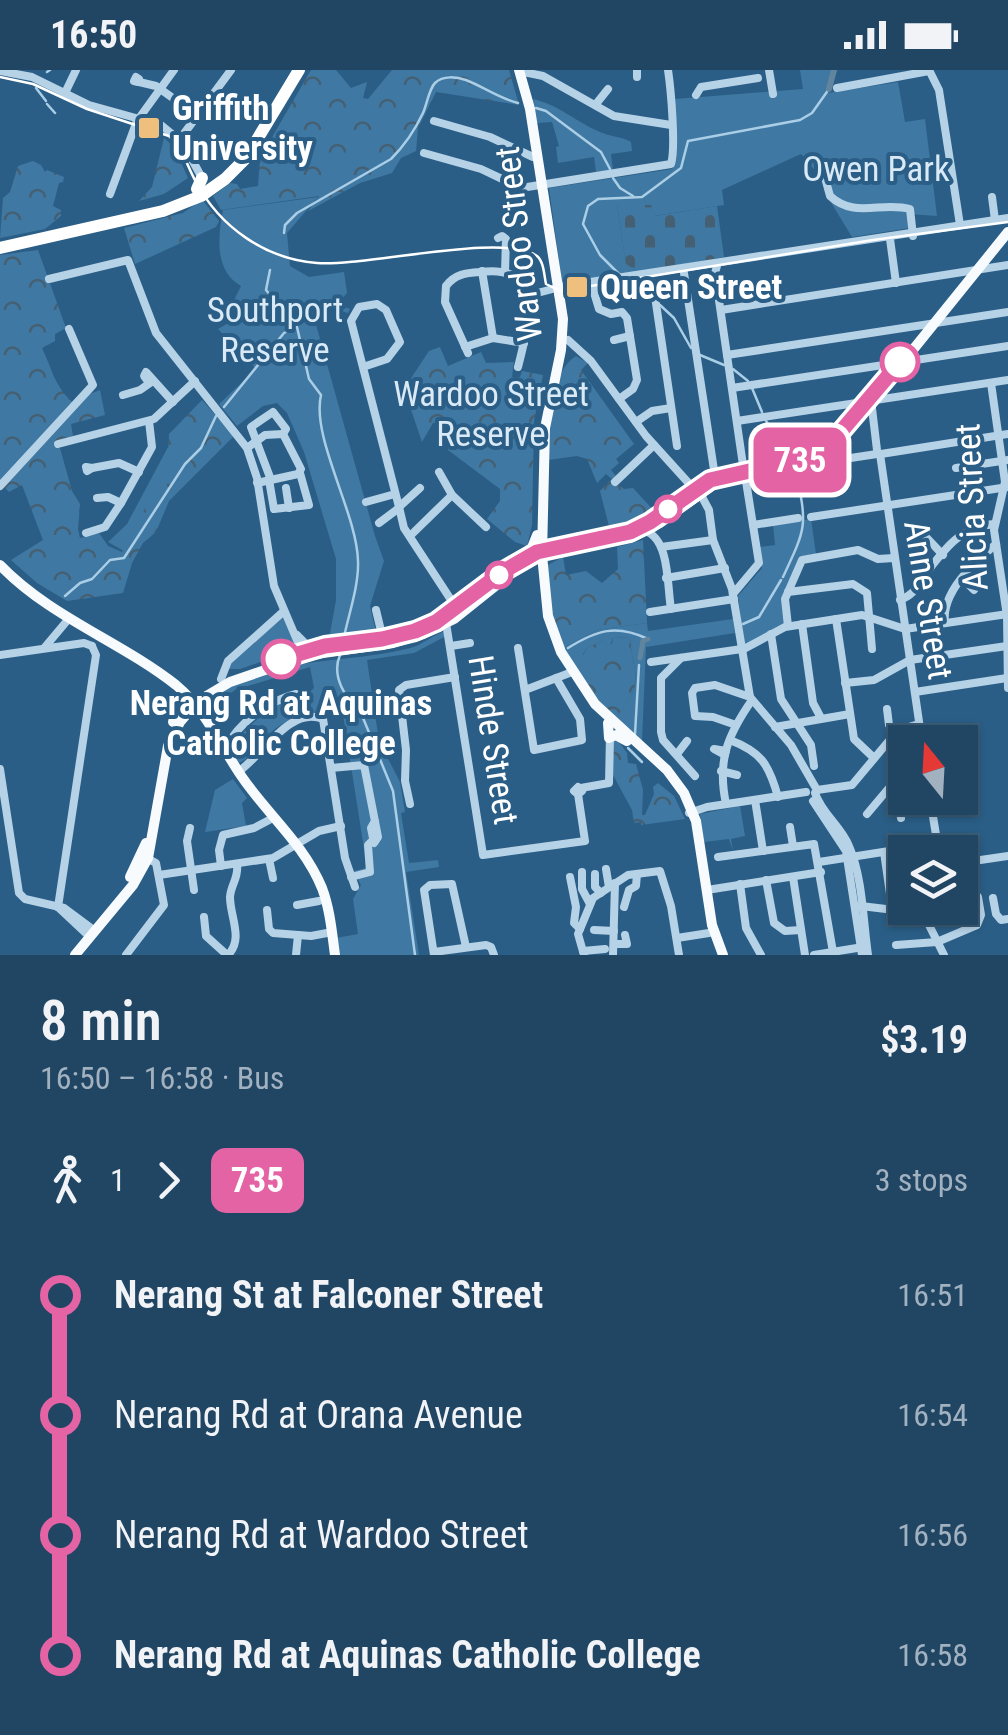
<!DOCTYPE html>
<html lang="en">
<head>
<meta charset="utf-8">
<style>
  :root { --surface:#204664; --page:#2d506d; --text:#f1f3f6; --muted:#a2b1bf; --line:#3d5e78 }
  body { margin:0; font-family:"Roboto Condensed",sans-serif; background:var(--page); color:var(--text); height:100vh; display:flex; flex-direction:column; font-size:38px; white-space:nowrap }
  * { box-sizing:border-box; margin:0 }
  p { font-size:32px; color:var(--muted) }
  .icon { flex:none; width:55px; height:55px; fill:none; stroke:currentColor; stroke-width:2; stroke-linecap:round; stroke-linejoin:round }
  .map { position:relative; height:885px; overflow:hidden }
  .sheet { display:flex; flex-direction:column; background:var(--surface); flex:1 }
  .sheet>* { flex:none }
  .badge { padding:0 20px; border-radius:15px; font-size:35px; line-height:65px }
  .needle { width:65px; rotate:342deg }
  .buttons { position:absolute; left:888px; top:655px; display:grid; gap:20px }
  .buttons a { display:grid; place-items:center; width:90px; height:90px; border-radius:0px; background:var(--surface); box-shadow:0 2px 8px #0004,0 0 0 2px var(--line); font-size:50px }
  .map>.badge { position:absolute; translate:-50% -50%; box-shadow:0 0 0 5px #fff }
  .legs { display:flex; align-items:center; gap:15px; height:110px; padding:0 40px; font-size:32px }
  .legs p { margin-inline-start:auto }
  .overview { display:flex; align-items:center; justify-content:space-between; height:170px; padding:0 40px }
  h1 { font-size:55px; font-weight:600; line-height:75px }
  ul { padding:0 40px; list-style:none }
  li { display:flex; align-items:center; gap:35px; height:120px; font-size:38px }
  li i { display:grid; place-items:center; width:15px; height:100%; margin:0 12px; background:currentColor }
  li i::after { content:''; width:25px; height:25px; margin:-12px; border:8px solid; border-radius:50%; background:var(--surface) }
  li p { margin-inline-start:auto }
  li:first-child i { background:linear-gradient(#0000 50%,currentColor 0) }
  li:last-child i { background:linear-gradient(currentColor 50%,#0000 0) }
  .status { display:flex; justify-content:space-between; align-items:center; height:70px; padding:0 50px; background:var(--surface); direction:ltr }
  .status svg { height:28px; fill:currentColor }
  .map>svg:first-child { display:block }
</style>
</head>
<body>
<div class="status"><b>16:50</b><svg viewBox="0 0 49 12"><path d="M0 12V9h3v3zM5 12V6h3v6zM10 12V3h3v9zM15 12V0h3v12zM26 1h20v11H26zM47 4h2v5h-2z"/></svg></div>
<div class="map">
<svg width="1008" height="885" viewBox="0 0 1008 885">
  <defs>
    <pattern id="forest-crowns" width="20" height="18" patternUnits="userSpaceOnUse" patternTransform="scale(2.5)"><rect width="20" height="18" fill="#3f78a2"/><path d="M2 6a3 3 0 1 1 6 0M12 15a3 3 0 1 1 6 0" fill="none" stroke="#466073"/></pattern>
    <pattern id="cemetery-stones" width="16" height="16" patternUnits="userSpaceOnUse" patternTransform="scale(2.5)"><rect width="16" height="16" fill="#3f78a2"/><path d="M2 7V4a2 2 0 0 1 4 0v3zM10 15v-3a2 2 0 0 1 4 0v3z" fill="#466073"/></pattern>
  </defs>
  <rect width="100%" height="100%" fill="#2a5e86"/>
  <g fill="url(#forest-crowns)">
    <polygon points="311,0 336,0 351,18 367,12 363,28 368,29 392,0 509,0 519,35 436,22 418,58 416,81 401,88 392,103 360,113 308,141 319,126 221,140 213,126 230,113 237,114 240,119 258,116 260,88"/>
    <polygon points="164,68 174,77 188,108 164,124 139,131 152,117"/>
    <polygon points="33,91 41,95 45,102 47,100 64,107 63,112 59,113 53,136 61,140 61,146 45,159 0,168 3,128 10,122 18,96"/>
    <polygon points="200,131 204,132 219,151 216,157 135,194 124,158 183,143"/>
    <path d="M38 180 66 258 55 264V271L42 278C55 306 53 314 77 337L90 324 100 320 105 345 71 354 73 366 58 371 72 421 80 434 78 459 80 468 99 463 108 476 122 482 168 383 169 364 202 330 234 366 169 431 156 462 143 473 132 493 123 523 67 531 37 513 11 490 43 470 22 415 9 422 0 413V185Z"/>
    <polygon points="440,277 448,296 481,282 486,293 514,292 512,307 520,307 522,301 543,305 534,351 532,455 527,476 515,472 487,449 500,431 500,419 448,380 449,354 433,353 422,372 404,319 429,281"/>
    <path d="M576 286 588 293 581 300 634 374 616 389 619 393 611 400 616 406 612 410 624 419 633 418 656 443 610 460 600 421 612 409 606 404 597 413 587 389 577 386 548 390C549 361 549 302 576 286Z"/>
    <polygon points="643,470 647,553 597,560 564,578 548,533 546,496 563,487 566,505 586,501 602,513 618,499 617,477"/>
    <path d="M613 567 630 568C634 610 646 609 616 648L597 631 575 600 587 578 602 571 612 574Z"/>
    <polygon points="616,668 627,683 628,693 636,694 643,720 642,745 645,745 654,724 653,717 658,713 674,726 685,749 641,755 641,752 634,753 632,740 612,703 611,672"/>
  </g>
  <polygon fill="url(#cemetery-stones)" points="617,135 651,135 655,146 717,136 724,187 639,202 626,195"/>
  <g fill="#3f78a2">
    <path d="M800 0H834L828 23 898 12 905 52 925 49 937 146 909 144 910 158 852 167 827 126 823 110 801 84 722 120 724 135 654 146 651 135H617L626 194 639 202 562 212 549 118 672 99C679 87 674 47 675 29L803 19Z"/>
    <path d="M532 29C558 34 576 52 600 62 610 67 621 66 631 72L632 81 611 84 613 100 596 102 594 87 558 93 556 77 559 76 552 52 537 53Z"/>
    <path d="M318 127 287 163 290 196 309 207 344 202 347 223 340 231 342 236 350 239 348 243 310 233 375 466 384 491 370 536 376 562 329 569 336 530V489L304 382 287 343 277 333 263 336 237 356 219 334 256 299 218 259 235 249 234 230 241 216C214 201 218 166 223 140Z"/>
    <polygon points="168,377 174,384 190,391 146,436 124,481 108,472 127,454"/>
    <polygon points="811,449 816,484 800,486 783,530 785,555 744,576 738,526 762,498 759,477 775,475 773,455"/>
    <polygon points="283,546 296,576 292,581 240,599 229,599 230,594"/>
    <path d="M733 549 735 563 646 577 642 672 616 648C646 608 634 611 630 568L613 567 610 576 602 571 587 578 583 584 585 593 577 596 575 600 564 578 597 560 647 553 648 561Z"/>
    <path d="M445 561 446 566 414 583 367 590 379 671 400 712 405 742 401 743 409 793 438 790 439 797 406 802 419 885H339L336 868 358 864 353 829 361 815 353 801 367 798 341 632C322 642 300 643 281 655 263 665 258 684 239 693L229 680 230 675 271 636 304 627 314 618 310 597 235 620 206 641 204 637C260 583 341 596 410 578 422 575 433 565 445 561Z"/>
    <polygon points="233,709 247,728 242,733 246,756 205,762 215,720"/>
    <polygon points="740,736 745,766 731,769 733,781 729,769 704,772 700,744"/>
  </g>
  <g fill="none" stroke-linecap="round" stroke-linejoin="round">
    <g stroke="#abcee7" stroke-width="2.5">
      <polyline points="47,2 50,0"/>
      <polyline points="36,18 46,31"/>
      <polyline points="47,34 55,43"/>
      <polyline points="536,38 546,41 601,82 610,99"/>
      <polyline points="613,108 620,118 633,126"/>
      <path d="M284 163 285 155 297 143 391 89C404 76 415 60 423 43 427 34 429 19 435 13 443 5 457 7 466 10 484 17 498 28 518 33"/>
      <path d="M270 200 266 220 297 257 309 309 321 325C311 368 357 443 358 491 359 515 349 543 344 567"/>
      <polyline points="620,205 600,185 583,154 588,136 598,129 642,127 681,98 688,71 800,50 812,43 829,19"/>
      <polyline points="635,214 651,226"/>
      <polyline points="660,235 674,248 691,278"/>
      <polyline points="700,285 724,295"/>
      <polyline points="733,299 748,311"/>
      <polyline points="752,318 762,342"/>
      <polyline points="224,337 284,263 296,257"/>
      <polyline points="766,351 792,388"/>
      <path d="M783 507C807 456 807 456 796 401"/>
      <polyline points="65,526 80,513 92,509 110,490 124,488 185,394 201,378 216,346"/>
      <polyline points="743,554 759,547 781,510"/>
      <path d="M568 578C597 560 616 554 648 569"/>
      <path d="M340 585C331 606 345 628 361 643L393 721 415 885"/>
      <polyline points="635,664 639,595"/>
      <polyline points="628,678 642,692"/>
    </g>
    <polyline stroke="#61849f" stroke-width="5" points="640,588 643,571 648,569"/>
    <polyline stroke="#61849f" stroke-width="6" points="829,19 834,0"/>
    <g stroke="#b6d2e7" stroke-width="8">
      <polyline points="637,0 637,7"/>
      <polyline points="769,0 773,24"/>
      <polyline points="929,0 939,20 960,155"/>
      <polyline points="0,1 32,7 89,35 161,55 183,73 202,108"/>
      <polyline points="519,1 543,6 614,46 671,55"/>
      <polygon points="136,7 139,9 138,12 134,11"/>
      <polyline points="139,12 156,16 198,46"/>
      <polyline points="837,18 929,1"/>
      <polyline points="65,23 76,0"/>
      <polyline points="696,25 701,17 758,8"/>
      <polyline points="596,34 608,19"/>
      <polyline points="434,51 490,67 533,87 538,86"/>
      <polyline points="180,69 231,0"/>
      <path d="M424 83 481 99 521 118 671 94C676 78 671 20 668 0"/>
      <path d="M824 104 830 126C855 149 881 131 910 139L913 166"/>
      <polyline points="110,124 137,51 174,0"/>
      <polyline points="992,127 995,150"/>
      <polyline points="498,168 502,166 506,169 505,202"/>
      <polyline points="890,169 896,213"/>
      <polyline points="717,196 715,203 744,402"/>
      <polyline points="482,201 493,268"/>
      <polyline points="684,203 714,400 720,407"/>
      <polyline points="49,209 128,190 156,263 247,378 257,408 274,516 302,582"/>
      <polyline points="647,209 653,213 677,376"/>
      <polyline points="593,219 599,239 611,244 622,242 627,248 637,310 633,319 619,329"/>
      <polyline points="558,224 618,213"/>
      <polyline points="526,226 564,216 1008,148"/>
      <polyline points="721,240 1008,195"/>
      <polyline points="568,270 591,291 646,366 694,419"/>
      <polyline points="614,270 630,266"/>
      <polyline points="465,277 493,268 524,273"/>
      <path d="M468 283 445 232 446 216C455 204 466 203 480 202 547 193 528 257 518 297"/>
      <polyline points="727,285 1008,242"/>
      <polyline points="363,297 387,289 400,272 386,240 377,234 359,237 351,251 399,437 404,458 455,536"/>
      <polyline points="149,313 144,306 146,302 173,332"/>
      <polyline points="991,313 1005,412 994,460 1007,546 1008,618"/>
      <polyline points="732,318 1008,276"/>
      <polyline points="123,325 140,320 150,313"/>
      <polyline points="871,330 877,380"/>
      <polyline points="737,351 1008,310"/>
      <polyline points="636,352 652,341 671,338"/>
      <polyline points="58,374 154,349 195,311"/>
      <polyline points="247,378 265,365 283,364 301,399 298,404 257,413"/>
      <polyline points="880,384 922,672"/>
      <polyline points="881,384 1008,364"/>
      <polyline points="804,395 877,384"/>
      <polygon points="86,397 92,398 87,401"/>
      <polyline points="92,398 119,393 139,402"/>
      <polyline points="956,398 1008,390"/>
      <polyline points="439,402 452,425 486,457"/>
      <polyline points="269,410 274,439 309,435 300,403"/>
      <polyline points="271,410 251,357 273,342 286,359 283,364"/>
      <polyline points="615,412 654,375"/>
      <polyline points="0,416 93,315 69,259"/>
      <polyline points="286,418 289,438"/>
      <polyline points="704,421 702,427 709,440 713,470 732,519 750,627 791,675 817,720"/>
      <polyline points="97,428 108,427 121,433"/>
      <polyline points="366,432 395,424"/>
      <polyline points="399,437 420,418"/>
      <polyline points="811,447 1008,417"/>
      <polyline points="379,453 399,438"/>
      <polyline points="753,455 798,448"/>
      <path d="M645 461C670 469 667 516 671 539"/>
      <polyline points="86,463 105,457 121,433 152,377 149,351"/>
      <polyline points="924,465 943,485"/>
      <polyline points="410,466 452,425"/>
      <polyline points="661,477 713,470"/>
      <polyline points="666,508 725,498"/>
      <polyline points="963,509 974,520"/>
      <polyline points="788,522 853,514 867,523 872,579"/>
      <polyline points="733,524 759,493 745,405"/>
      <path d="M900 530C916 524 917 515 927 502 946 477 962 456 995 454"/>
      <polyline points="376,540 383,569"/>
      <polyline points="650,542 734,529"/>
      <polyline points="836,549 854,669 874,688"/>
      <polyline points="446,553 483,785 585,771 578,724"/>
      <path d="M945 553C941 522 974 493 996 474"/>
      <polyline points="802,554 813,633 821,648"/>
      <polyline points="788,556 785,529 802,490 858,480 878,489 894,488"/>
      <polyline points="771,564 781,629 811,675 814,696"/>
      <polyline points="297,565 311,579"/>
      <polyline points="451,576 470,573"/>
      <polyline points="45,577 66,552"/>
      <polyline points="518,578 534,680 582,670 580,649 556,608"/>
      <polyline points="742,580 785,557 862,545 905,559 1008,544"/>
      <polyline points="0,585 84,573 92,576"/>
      <polyline points="681,588 661,608 661,662 663,670 695,706"/>
      <polyline points="651,592 742,579"/>
      <polyline points="221,609 228,591 284,541"/>
      <polyline points="845,613 874,610 910,590 1007,576"/>
      <polyline points="525,620 572,602"/>
      <polyline points="915,622 1007,608"/>
      <polyline points="887,639 889,655 896,662"/>
      <polyline points="736,655 713,647 695,646 692,623 695,618 715,615 750,627"/>
      <polyline points="775,657 850,644"/>
      <path d="M730 670C761 682 769 694 778 727"/>
      <path d="M225 679C238 653 268 631 296 624"/>
      <polyline points="677,684 687,671"/>
      <polyline points="725,685 714,679 726,681"/>
      <polyline points="331,698 364,695 378,767 374,773 371,758 375,751"/>
      <polyline points="0,699 19,823 25,829 64,838 95,861"/>
      <polyline points="721,701 737,705"/>
      <path d="M238 702C262 686 290 635 323 649L345 788 355 817"/>
      <polygon points="578,717 582,721 578,724 574,721"/>
      <polyline points="581,718 609,713 610,666"/>
      <polyline points="889,719 897,726 901,748"/>
      <polyline points="817,720 852,715 898,660 919,654"/>
      <path d="M815 723C822 744 841 756 849 776 863 808 863 851 868 885"/>
      <polyline points="755,730 763,781"/>
      <polyline points="813,731 846,781 862,885"/>
      <polyline points="410,734 405,711 406,680 399,620 406,615 455,607"/>
      <path d="M726 734C717 691 727 666 752 630"/>
      <polyline points="689,743 707,737 806,722"/>
      <polyline points="867,744 905,699"/>
      <polyline points="790,757 793,776"/>
      <polyline points="190,758 187,771 194,820"/>
      <polyline points="884,782 892,838"/>
      <polyline points="718,787 814,774 833,882"/>
      <polyline points="269,789 273,808"/>
      <polyline points="819,792 934,774 937,771 930,728"/>
      <polyline points="960,793 1008,786"/>
      <polyline points="221,796 219,780 223,765 254,758 271,749"/>
      <polyline points="606,799 609,817"/>
      <polyline points="582,802 582,819 590,834"/>
      <polyline points="595,804 595,817 601,823"/>
      <polyline points="159,805 273,788 319,761 341,756"/>
      <polyline points="351,807 370,802 368,775 372,771"/>
      <polyline points="570,807 576,837 574,853 580,859"/>
      <polyline points="793,807 805,885"/>
      <polyline points="766,810 774,853 785,861 801,860"/>
      <polyline points="740,814 746,858 761,885"/>
      <polyline points="707,820 821,802"/>
      <polyline points="890,821 905,815"/>
      <polyline points="993,828 996,844 1001,850 1008,849"/>
      <polyline points="297,835 319,831"/>
      <polyline points="861,836 919,843 927,851 944,885"/>
      <polyline points="58,837 96,585 92,576"/>
      <polyline points="58,837 90,867"/>
      <polyline points="624,837 629,820 636,816 637,804"/>
      <polyline points="267,840 269,859 273,863 311,866 327,863"/>
      <polyline points="204,847 206,866 227,885"/>
      <polyline points="594,860 614,861"/>
      <polyline points="677,868 709,863"/>
      <polyline points="614,874 627,874 625,865"/>
      <polyline points="896,875 937,872 977,855 981,845 978,827"/>
      <polyline points="583,881 605,879"/>
      <polyline points="434,882 486,875 491,877 494,885"/>
      <polyline points="126,885 164,835 156,793 143,786"/>
      <path d="M228 885C244 869 230 847 230 827 231 814 239 808 237 794"/>
      <polyline points="296,885 298,865"/>
      <polyline points="434,885 424,820 430,815 452,814 466,877"/>
      <polyline points="584,885 578,864 593,828 628,805 660,801 671,836 679,885"/>
      <polyline points="613,885 615,813"/>
      <polyline points="814,885 863,877"/>
    </g>
    <g stroke="#f7fbfe" stroke-width="10">
      <polyline points="519,0 530,39 563,249 561,280 545,358 542,485 548,546 561,582 595,634 667,700 684,723 696,751 712,855 723,885"/>
      <polyline points="519,491 531,480 537,465"/>
      <path d="M0 495C50 547 120 571 176 615 206 640 220 675 242 707 268 745 304 774 322 818 330 839 332 863 335 885"/>
      <polyline points="430,555 469,529"/>
      <polyline points="173,652 181,626"/>
      <polyline points="608,653 609,668 616,665 627,671"/>
      <polyline points="130,807 146,773"/>
      <polyline points="75,885 133,815 148,788 168,676 180,652 198,631 230,612 309,585 393,573 423,564 454,549 518,498 542,485 631,467 660,453 716,413 786,399 814,388 849,359 1008,162"/>
    </g>
    <g stroke="#fff" stroke-width="12">
      <polyline points="197,119 202,108"/>
      <polyline points="0,178 163,141 201,126 225,109 246,88 299,0"/>
    </g>
    <path stroke="#fff" stroke-width="2.5" d="M0 7 33 14 87 39 169 66C183 78 187 96 196 112 220 157 265 189 317 193 364 197 504 162 537 186 544 192 544 205 546 214L560 221 873 170 1008 152"/>
  </g>
  <g fill="none" stroke-linecap="round" stroke-linejoin="round">
    <g stroke="#fff" stroke-width="22">
      <polyline id="line-1" points="281,589 325,576 382,569 415,561 436,552 504,501 537,482 630,462 650,452 710,410 807,388 838,365 900,292"/>
    </g>
    <use href="#line-1" stroke="#e463a4" stroke-width="15"/>
  </g>
  <g fill="#eebf7d" stroke="#2a5e86" stroke-width="4">
    <rect x="137" y="46" width="24" height="24" rx="5"/>
    <rect x="565" y="205" width="24" height="24" rx="5"/>
  </g>
  <g fill="#fff" stroke="#e463a4" stroke-width="5">
    <circle cx="900" cy="292" r="18"/>
    <circle cx="668" cy="439" r="12"/>
    <circle cx="499" cy="505" r="12"/>
    <circle cx="281" cy="589" r="18"/>
  </g>
  <g text-anchor="middle" dominant-baseline="central" stroke-width="8" stroke-linejoin="round" paint-order="stroke">
    <g font-size="35" font-weight="bold" fill="#fff" stroke="#2a5e86" text-anchor="start">
      <text x="172" y="38">Griffith<tspan x="172" dy="40">University</tspan></text>
      <text x="600" y="217">Queen Street</text>
    </g>
    <g font-size="35" fill="#d9eaf6" stroke="#2a5e86">
      <text x="876" y="99">Owen Park</text>
      <text x="275" y="240">Southport<tspan x="275" dy="40">Reserve</tspan></text>
      <text x="491" y="324">Wardoo Street<tspan x="491" dy="40">Reserve</tspan></text>
    </g>
    <g font-size="35" fill="#fff" stroke="#2a5e86">
      <text transform="translate(519 174) rotate(-97)">Wardoo Street</text>
      <text transform="translate(972 437) rotate(-93)">Alicia Street</text>
      <text transform="translate(928 530) rotate(81)">Anne Street</text>
      <text transform="translate(493 670) rotate(81)">Hinde Street</text>
    </g>
    <g font-size="35" font-weight="bold" fill="#fff" stroke="#2a5e86">
      <text x="281" y="633">Nerang Rd at Aquinas<tspan x="281" dy="40">Catholic College</tspan></text>
    </g>
  </g>
</svg>
<div class="buttons">
<a><svg class="needle" viewBox="-14 -14 28 28"><path d="M0-13l5 13h-10z" fill="#e53935"/><path d="M0 13l5-13h-10z" fill="#a2b1bf"/></svg></a>
<a><svg class="icon" aria-label="layers" viewBox="0 0 24 24"><path d="M12 4l9 5-9 5-9-5zM3 14l9 5 9-5"/></svg></a>
</div>
<b class="badge" style="left:800px;top:390px;background:#e463a4;color:#fff">735</b>
</div>
<section class="sheet">
<div class="overview"><div><h1>8 min</h1><p>16:50 – 16:58 · Bus</p></div><b>$3.19</b></div>
<div class="legs"><svg class="icon" aria-label="walk" viewBox="0 0 24 24"><circle cx="13" cy="4" r="2"/><path d="M13 8l-2 6 4 7M11 14l-3 7M7 12l3-4h3l4 4"/></svg>1<svg class="icon" aria-label="forward" viewBox="0 0 24 24"><path d="M9 5l7 7-7 7"/></svg><b class="badge" style="background:#e463a4;color:#fff">735</b><p>3 stops</p></div>
<ul>
<li><i style="color:#e463a4"></i><b>Nerang St at Falconer Street</b><p>16:51</p></li>
<li><i style="color:#e463a4"></i><span>Nerang Rd at Orana Avenue</span><p>16:54</p></li>
<li><i style="color:#e463a4"></i><span>Nerang Rd at Wardoo Street</span><p>16:56</p></li>
<li><i style="color:#e463a4"></i><b>Nerang Rd at Aquinas Catholic College</b><p>16:58</p></li>
</ul>
</section>
</body>
</html>
